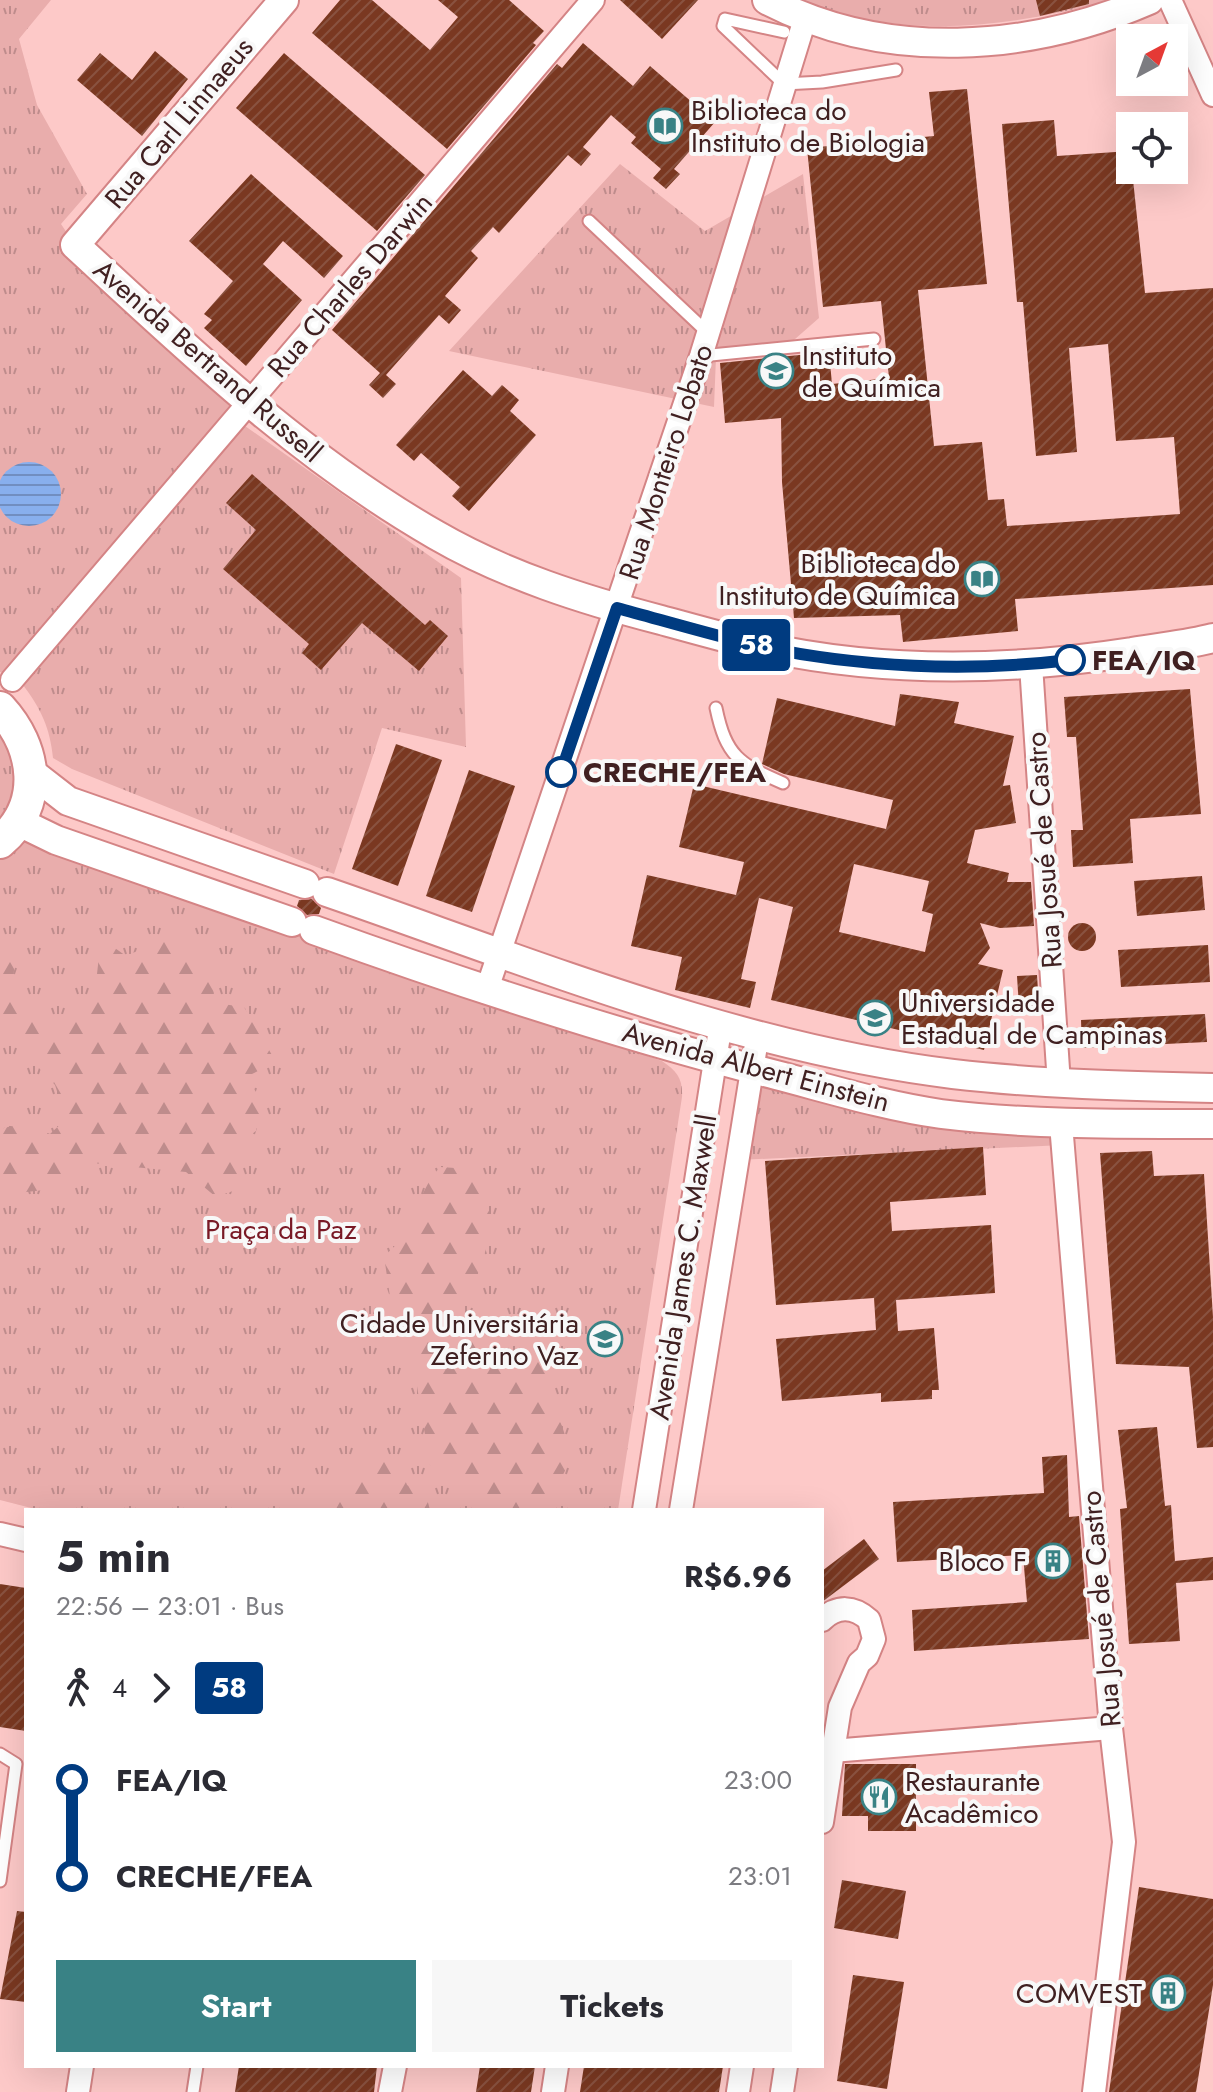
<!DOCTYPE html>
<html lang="en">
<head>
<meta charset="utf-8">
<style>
  :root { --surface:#fff; --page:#f7f7f7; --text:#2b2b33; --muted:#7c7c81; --accent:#398285 }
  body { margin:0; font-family:Jost,sans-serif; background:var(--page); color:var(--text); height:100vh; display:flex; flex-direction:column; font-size:30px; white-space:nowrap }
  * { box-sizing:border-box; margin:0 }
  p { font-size:26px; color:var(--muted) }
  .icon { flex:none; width:44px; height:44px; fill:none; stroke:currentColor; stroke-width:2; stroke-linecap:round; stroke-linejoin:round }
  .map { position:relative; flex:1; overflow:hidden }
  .drawer { position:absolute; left:24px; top:1508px; width:800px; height:560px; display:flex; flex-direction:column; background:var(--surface); border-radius:0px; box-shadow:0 8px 32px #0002 }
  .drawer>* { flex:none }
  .badge { padding:0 16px; border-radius:6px; font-size:28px; line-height:52px }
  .needle { width:52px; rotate:41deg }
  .controls { position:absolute; left:1116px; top:24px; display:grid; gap:16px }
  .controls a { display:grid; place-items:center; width:72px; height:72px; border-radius:0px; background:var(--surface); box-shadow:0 8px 32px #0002; font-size:40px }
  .map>.badge { position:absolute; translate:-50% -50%; box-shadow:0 0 0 4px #fff }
  .legs { display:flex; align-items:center; gap:12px; height:88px; padding:0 32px; font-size:26px }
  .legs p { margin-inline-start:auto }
  .head { display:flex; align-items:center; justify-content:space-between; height:136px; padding:0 32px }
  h1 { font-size:44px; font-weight:700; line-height:60px }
  .action { display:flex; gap:16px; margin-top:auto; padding:16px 32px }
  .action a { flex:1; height:92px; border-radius:0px; background:var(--accent); color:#fff; font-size:32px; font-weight:700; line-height:92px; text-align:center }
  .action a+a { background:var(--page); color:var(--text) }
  ul { padding:0 32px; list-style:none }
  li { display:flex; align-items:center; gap:28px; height:96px; font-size:30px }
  li i { display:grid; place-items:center; width:12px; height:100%; margin:0 10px; background:currentColor }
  li i::after { content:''; width:20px; height:20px; margin:-10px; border:6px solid; border-radius:50%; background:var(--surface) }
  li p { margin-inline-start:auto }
  li:first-child i { background:linear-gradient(#0000 50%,currentColor 0) }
  li:last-child i { background:linear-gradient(currentColor 50%,#0000 0) }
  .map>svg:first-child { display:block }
</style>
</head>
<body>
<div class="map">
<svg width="1213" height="2092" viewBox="0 0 1213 2092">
  <defs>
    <pattern id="grass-tufts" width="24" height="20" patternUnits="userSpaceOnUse" patternTransform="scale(2)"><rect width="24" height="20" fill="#e9adac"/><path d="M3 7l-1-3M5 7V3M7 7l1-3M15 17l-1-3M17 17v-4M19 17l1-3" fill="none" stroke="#be8c8c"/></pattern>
    <pattern id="forest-firs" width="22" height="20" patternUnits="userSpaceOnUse" patternTransform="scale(2)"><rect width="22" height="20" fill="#e9adac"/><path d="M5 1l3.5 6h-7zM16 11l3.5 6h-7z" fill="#be8c8c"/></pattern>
    <pattern id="water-rules" width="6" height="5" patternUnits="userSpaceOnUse" patternTransform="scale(2)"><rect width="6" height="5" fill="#88afed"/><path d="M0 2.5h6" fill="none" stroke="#718ec0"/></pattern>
    <pattern id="building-hatch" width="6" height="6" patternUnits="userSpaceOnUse" patternTransform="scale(2)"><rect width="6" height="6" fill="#7a3821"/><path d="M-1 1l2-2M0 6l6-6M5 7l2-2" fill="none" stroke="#895240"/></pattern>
  </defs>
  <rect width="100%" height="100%" fill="#fdc9c8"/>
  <g fill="url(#grass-tufts)">
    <polygon points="0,0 51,0 19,39 37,105 87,194 61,224 75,245 248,404 4,673 0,672"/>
    <path d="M803 0H1112C1010 27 903 42 803 0Z"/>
    <polygon points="620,164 705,231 803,174 819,318 778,354 716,357 714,407 449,351"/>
    <path d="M245 426 461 578 466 747 382 728 334 874 72 769 53 758C50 728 41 709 23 685Z"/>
    <path d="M0 726C21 764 22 782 0 821Z"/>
    <path d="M18 839 662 1061C677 1071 683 1079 682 1097L618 1510H39L0 1500V849Z"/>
    <polygon points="752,1069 1061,1124 1063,1145 738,1160"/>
  </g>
  <g fill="url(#forest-firs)">
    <path d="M23 932C13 974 2 992 40 1021L63 1014 83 1015 96 983 101 938 126 956 162 940 185 944 211 970 215 1003 244 1007 276 1062 246 1077 262 1101 256 1131 234 1146 247 1186 216 1197 186 1172 81 1162 53 1189 0 1195V1129L24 1123 50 1134 66 1119 55 1085 21 1049 0 1012 1 946Z"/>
    <path d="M440 1167 470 1169 499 1234 486 1249 476 1280 484 1297 463 1303 469 1332 520 1360 532 1344 547 1346 554 1359 552 1395 572 1457 545 1510H493L460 1480 440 1474 430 1465 415 1374 393 1317 384 1256C417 1230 414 1196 440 1167Z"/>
    <polygon points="383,1449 401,1465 407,1485 426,1495 430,1510 312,1510 305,1501 333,1493 351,1471"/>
  </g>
  <circle fill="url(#water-rules)" cx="29" cy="494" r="32"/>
  <g fill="url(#building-hatch)" fill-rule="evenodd">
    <polygon points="340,0 372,0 430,50 458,17 438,0 509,0 544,31 533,43 536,45 447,149 312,33"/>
    <polygon points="620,0 698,0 662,39"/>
    <polygon points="1036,0 1089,0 1089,4 1040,16"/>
    <polygon points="583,43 633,86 650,66 715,122 674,169 680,174 666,189 653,178 661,169 631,143 636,137 611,115 583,147 591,154 581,166 568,155 499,233 493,227 471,251 478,258 445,296 461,310 449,324 439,315 386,375 396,384 383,398 369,385 380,373 332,330 557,64 562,68"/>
    <polygon points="155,51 188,79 142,136 77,80 100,53 132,80"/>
    <polygon points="284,53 425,175 377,231 236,108"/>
    <polygon points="967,89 987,284 918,290 934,446 982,442 988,500 1004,499 1007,526 1180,514 1174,437 1116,441 1108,344 1069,348 1077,452 1036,456 1023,302 1017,302 1002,124 1054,120 1057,156 1130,151 1145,293 1213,288 1213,585 1015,599 1018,631 903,642 900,615 794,618 782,482 781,418 725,423 720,363 829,352 832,384 889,378 881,301 823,307 807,148 934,136 929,92"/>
    <polygon points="251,174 343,256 324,278 283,241 263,264 302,300 246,366 204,328 212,320 204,314 233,281 189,241"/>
    <polygon points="463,370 492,396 502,385 519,400 510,411 536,435 469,511 452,496 460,487 421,453 414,461 396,445"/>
    <polygon points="252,474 425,625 430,620 448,636 419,671 362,623 321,670 302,653 309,644 223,569 256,530 226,503"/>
    <polygon points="1190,689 1201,814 1130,819 1133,863 1073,867 1071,830 1083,830 1076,737 1067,737 1064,697"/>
    <path d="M900 694 959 702 954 723 1014 736 1003 786 1010 785 1016 823 975 830 967 863 1009 873 1007 882H1031L1034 926 1000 928 980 923 990 948 978 964 1003 970 984 1050 771 1000 793 907 759 898 741 979 756 982 750 1008 675 990 682 957 631 946 647 875 736 895 744 862 679 847 694 784 886 829 893 800 784 774 762 764 777 698 895 726ZM854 864 929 881 922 911 933 914 925 952 839 932Z"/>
    <polygon points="396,744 442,760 398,886 352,869"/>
    <polygon points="469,770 515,786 472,912 426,896"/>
    <polygon points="1202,876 1205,910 1137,916 1134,881"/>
    <polygon points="312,899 321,908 319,914 307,915 297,906 299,900"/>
    <circle cx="1082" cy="937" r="14"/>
    <polygon points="1208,945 1210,982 1121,987 1118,950"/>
    <polygon points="1037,975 1039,1006 1019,1007 1017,976"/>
    <polygon points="1205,1014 1207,1042 1082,1048 1081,1020"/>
    <polygon points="983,1147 986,1195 890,1202 892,1231 991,1225 995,1293 896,1300 898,1331 934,1328 939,1390 932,1390 932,1399 881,1402 881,1393 782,1401 776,1339 876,1330 874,1298 776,1305 765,1161"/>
    <polygon points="1152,1151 1154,1176 1204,1174 1213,1317 1213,1447 1197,1448 1189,1367 1116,1364 1100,1153"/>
    <polygon points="1157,1427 1165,1506 1171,1505 1175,1561 1213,1557 1213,1580 1176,1583 1180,1641 1129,1644 1120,1509 1127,1508 1118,1430"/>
    <polygon points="1067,1455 1069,1517 1079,1516 1089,1639 914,1651 912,1610 1027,1602 1023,1555 897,1562 893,1502 1044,1493 1042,1457"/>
    <polygon points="864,1539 879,1559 822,1602 822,1571"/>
    <polygon points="0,1584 26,1588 26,1731 0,1727"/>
    <polygon points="845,1764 916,1764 916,1831 868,1831 868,1816 842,1816"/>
    <polygon points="842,1880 906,1891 898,1939 834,1928"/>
    <polygon points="1139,1887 1213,1899 1213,1985 1196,2092 1109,2092"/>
    <polygon points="17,1911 26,1912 26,2002 0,1999"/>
    <polygon points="853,1975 904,1982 887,2089 837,2081"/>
    <polygon points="239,2066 377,2066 374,2092 235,2092"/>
    <polygon points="480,2066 535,2066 531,2092 476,2092"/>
    <polygon points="584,2066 723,2066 719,2092 580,2092"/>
  </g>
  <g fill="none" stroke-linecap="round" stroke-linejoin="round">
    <g stroke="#d48485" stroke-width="15">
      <g id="service">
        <polyline points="784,32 725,19 723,26 784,84 822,82 896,70"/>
        <polyline points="589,221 708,333"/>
        <polyline points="701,356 874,339"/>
        <path d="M716 708C726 756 739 764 783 783"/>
        <polyline points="0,1754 16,1764 0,1881"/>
        <polyline points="193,2092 197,2066"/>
      </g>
    </g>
    <g stroke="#d48485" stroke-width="26">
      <g id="minor">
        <polyline points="1170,0 1213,95"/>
        <polyline points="1031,665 1059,1084"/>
        <polyline points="12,680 593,0"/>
        <polyline points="486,992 701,356 805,19"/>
        <polyline points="1061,1124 1111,1728 1124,1842 1094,2092"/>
        <polyline points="644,1510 721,1023"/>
        <polyline points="681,1510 758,1033"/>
        <polyline points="0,1534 26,1540"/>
        <path d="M822 1620C837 1605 854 1606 869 1620L874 1639 867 1656 859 1663 840 1707 822 1822"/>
        <polyline points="832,1751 1111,1728"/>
        <polyline points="78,2092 82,2066"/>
        <polyline points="390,2092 395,2066"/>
        <polyline points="553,2092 557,2066"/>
        <polyline points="738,2092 742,2066"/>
        <polyline points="782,2092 786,2066"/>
      </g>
    </g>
    <g stroke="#d48485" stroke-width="32">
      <g id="tertiary">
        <path d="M284 0 75 245C189 350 300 457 436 535 505 575 584 600 661 620 694 629 726 638 759 646 880 673 1010 671 1132 652 1159 647 1187 645 1213 638"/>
        <path d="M767 0C886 62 1029 52 1149 0"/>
        <polyline points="32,773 68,801 305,884"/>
        <polyline points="19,822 56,840 292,922"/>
        <path d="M327 892C530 962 738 1048 953 1074 1040 1084 1126 1086 1213 1088"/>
        <path d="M314 930C466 985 619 1035 776 1075 830 1089 885 1106 941 1114 1031 1125 1122 1124 1213 1124"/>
      </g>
    </g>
    <g stroke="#d48485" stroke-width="36">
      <path id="secondary" d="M0 708C36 747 45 804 0 842"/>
    </g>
    <use href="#service" stroke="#fff" stroke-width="11"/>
    <use href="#minor" stroke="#fff" stroke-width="22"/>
    <use href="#tertiary" stroke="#fff" stroke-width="28"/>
    <use href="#secondary" stroke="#fff" stroke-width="32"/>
  </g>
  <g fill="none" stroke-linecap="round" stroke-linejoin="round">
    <g stroke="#fff" stroke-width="18">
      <path id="line-1" d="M561 772 617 608C665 621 712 635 759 646 859 668 969 672 1070 660"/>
    </g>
    <use href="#line-1" stroke="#003b80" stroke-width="12"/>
  </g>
  <defs>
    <g id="library-ring" transform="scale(1.8)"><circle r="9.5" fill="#f8f8f8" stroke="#398285" stroke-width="1.5"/><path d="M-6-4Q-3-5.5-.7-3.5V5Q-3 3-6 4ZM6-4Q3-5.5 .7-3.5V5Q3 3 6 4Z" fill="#398285"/></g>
    <g id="university-ring" transform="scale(1.8)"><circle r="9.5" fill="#f8f8f8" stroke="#398285" stroke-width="1.5"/><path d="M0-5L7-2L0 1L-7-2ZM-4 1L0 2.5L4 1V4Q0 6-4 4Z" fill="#398285"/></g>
    <g id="school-ring" transform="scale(1.8)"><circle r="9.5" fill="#f8f8f8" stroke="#398285" stroke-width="1.5"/><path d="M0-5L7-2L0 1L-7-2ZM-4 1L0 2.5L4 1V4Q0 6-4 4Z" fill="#398285"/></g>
    <g id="building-ring" transform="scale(1.8)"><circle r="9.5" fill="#f8f8f8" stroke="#398285" stroke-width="1.5"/><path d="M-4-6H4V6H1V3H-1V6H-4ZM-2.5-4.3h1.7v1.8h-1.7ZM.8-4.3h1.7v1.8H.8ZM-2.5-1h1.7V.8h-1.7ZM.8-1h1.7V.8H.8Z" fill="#398285"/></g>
    <g id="restaurant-ring" transform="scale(1.8)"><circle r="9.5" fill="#f8f8f8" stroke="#398285" stroke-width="1.5"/><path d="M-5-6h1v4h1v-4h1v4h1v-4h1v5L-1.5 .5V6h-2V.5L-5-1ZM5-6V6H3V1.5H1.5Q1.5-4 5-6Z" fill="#398285"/></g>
  </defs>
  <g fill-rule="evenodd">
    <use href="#library-ring" x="665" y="126"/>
    <use href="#university-ring" x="776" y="371"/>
    <use href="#library-ring" x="982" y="579"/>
    <use href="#university-ring" x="875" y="1018"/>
    <use href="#school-ring" x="605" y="1339"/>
    <use href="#building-ring" x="1053" y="1561"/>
    <use href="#restaurant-ring" x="879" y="1797"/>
    <use href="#building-ring" x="1168" y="1993"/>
  </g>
  <g fill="#fff" stroke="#003b80" stroke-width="4">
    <circle cx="1070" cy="660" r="14"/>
    <circle cx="561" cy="772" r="14"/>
  </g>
  <g text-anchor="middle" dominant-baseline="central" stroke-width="8" stroke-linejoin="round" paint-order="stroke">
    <g font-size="28" fill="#402021" stroke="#f8f8f8" text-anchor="start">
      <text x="691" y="110">Biblioteca do<tspan x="691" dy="32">Instituto de Biologia</tspan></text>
      <text x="802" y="355">Instituto<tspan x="802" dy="32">de Química</tspan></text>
      <text x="956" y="563" text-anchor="end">Biblioteca do<tspan x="956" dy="32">Instituto de Química</tspan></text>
      <text x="901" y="1002">Universidade<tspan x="901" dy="32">Estadual de Campinas</tspan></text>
      <text x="579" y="1323" text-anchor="end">Cidade Universitária<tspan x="579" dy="32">Zeferino Vaz</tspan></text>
      <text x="1027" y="1561" text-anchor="end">Bloco F</text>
      <text x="905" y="1781">Restaurante<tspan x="905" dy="32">Acadêmico</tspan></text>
      <text x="1142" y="1993" text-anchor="end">COMVEST</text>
    </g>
    <g font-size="28" fill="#402021" stroke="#f8f8f8">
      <text transform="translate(179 123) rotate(-50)">Rua Carl Linnaeus</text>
      <text transform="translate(350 285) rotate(-49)">Rua Charles Darwin</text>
      <text transform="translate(208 361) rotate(41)">Avenida Bertrand Russell</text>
      <text transform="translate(666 462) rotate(-72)">Rua Monteiro Lobato</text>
      <text transform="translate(1044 850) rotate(-94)">Rua Josué de Castro</text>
      <text transform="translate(756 1067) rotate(15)">Avenida Albert Einstein</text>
      <text transform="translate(683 1267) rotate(-81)">Avenida James C. Maxwell</text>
      <text transform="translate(1101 1609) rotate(-95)">Rua Josué de Castro</text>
    </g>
    <g font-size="28" font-weight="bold" fill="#402021" stroke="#f8f8f8" text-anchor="start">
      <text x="1092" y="660">FEA/IQ</text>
      <text x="583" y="772">CRECHE/FEA</text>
    </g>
    <g font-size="28" fill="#791925" stroke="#f8f8f8">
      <text x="281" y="1229">Praça da Paz</text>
    </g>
  </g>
</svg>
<div class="controls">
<a><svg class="needle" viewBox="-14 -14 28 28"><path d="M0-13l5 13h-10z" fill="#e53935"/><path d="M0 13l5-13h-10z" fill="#7c7c81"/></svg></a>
<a><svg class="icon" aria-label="locate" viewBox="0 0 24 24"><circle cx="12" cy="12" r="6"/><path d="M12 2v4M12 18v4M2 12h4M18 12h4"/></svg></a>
</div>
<b class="badge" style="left:756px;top:645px;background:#003b80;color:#fff">58</b>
<section class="drawer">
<div class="head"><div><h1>5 min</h1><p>22:56 – 23:01 · Bus</p></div><b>R$6.96</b></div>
<div class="legs"><svg class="icon" aria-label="walk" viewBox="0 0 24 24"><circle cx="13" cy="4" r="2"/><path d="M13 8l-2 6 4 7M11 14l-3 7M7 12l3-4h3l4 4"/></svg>4<svg class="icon" aria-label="forward" viewBox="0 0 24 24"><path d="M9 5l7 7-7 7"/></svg><b class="badge" style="background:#003b80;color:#fff">58</b></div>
<ul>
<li><i style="color:#003b80"></i><b>FEA/IQ</b><p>23:00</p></li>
<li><i style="color:#003b80"></i><b>CRECHE/FEA</b><p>23:01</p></li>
</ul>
<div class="action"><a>Start</a><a>Tickets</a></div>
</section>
</div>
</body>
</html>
